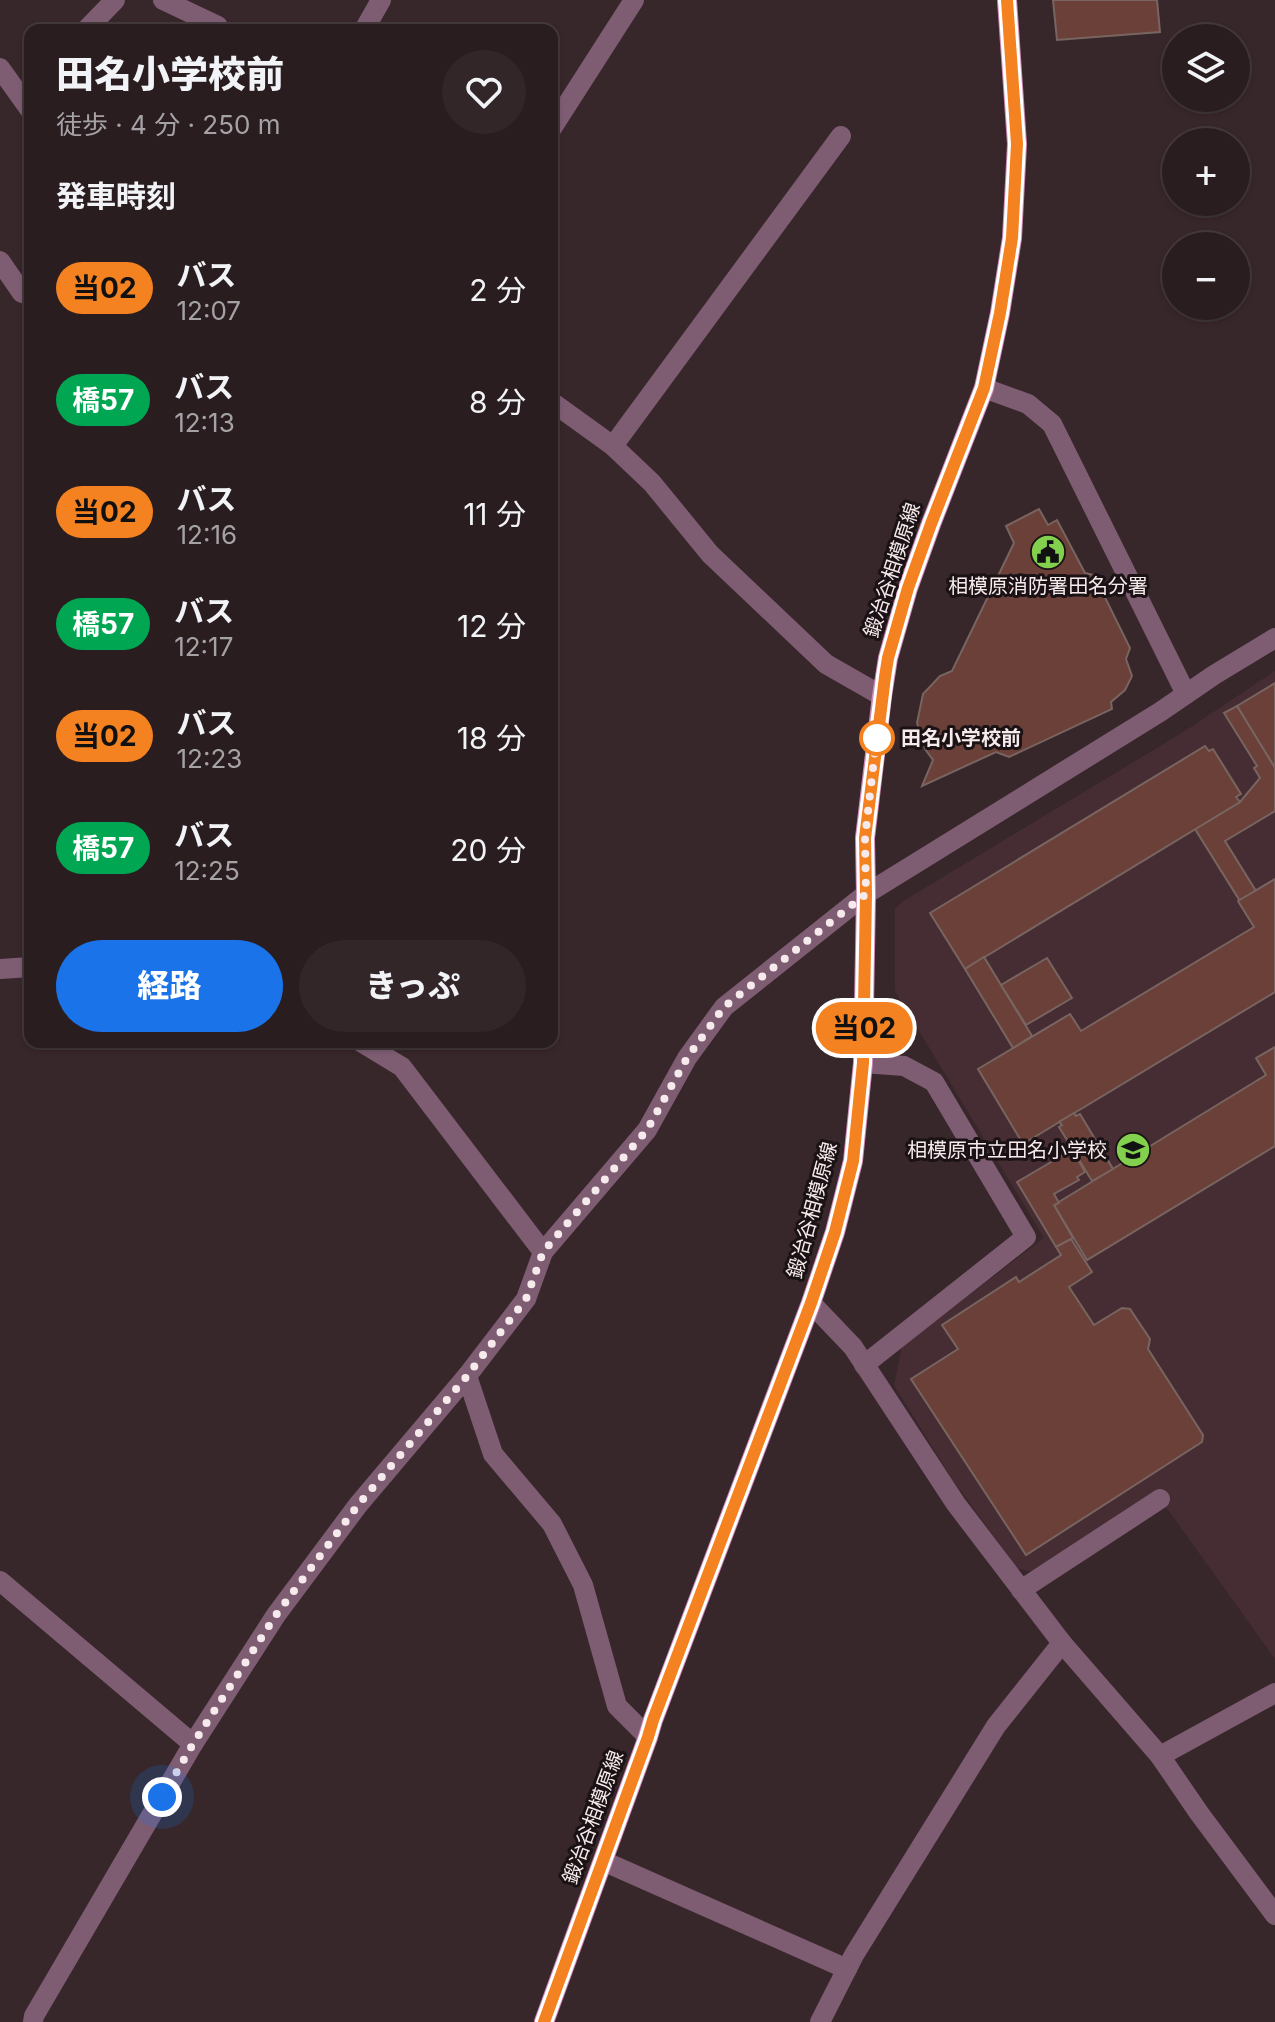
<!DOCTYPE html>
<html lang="ja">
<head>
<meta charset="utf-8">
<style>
  :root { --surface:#2a1d20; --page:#322629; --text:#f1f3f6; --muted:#a5a2a5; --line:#463b3e; --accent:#1a73e8 }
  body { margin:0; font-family:Inter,"Noto Sans JP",sans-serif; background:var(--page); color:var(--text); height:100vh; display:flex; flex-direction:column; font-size:30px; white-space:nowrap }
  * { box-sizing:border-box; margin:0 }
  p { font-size:26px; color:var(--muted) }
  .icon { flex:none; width:44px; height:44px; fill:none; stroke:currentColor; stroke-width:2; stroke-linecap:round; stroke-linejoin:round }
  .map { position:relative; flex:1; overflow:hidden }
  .sheet { position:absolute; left:24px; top:24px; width:534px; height:1024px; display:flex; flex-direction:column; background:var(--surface); border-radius:16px; box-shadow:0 2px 6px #0004,0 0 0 2px var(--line) }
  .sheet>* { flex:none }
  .badge { padding:0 16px; border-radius:26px; font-size:28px; line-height:52px }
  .fabs { position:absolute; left:1162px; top:24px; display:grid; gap:16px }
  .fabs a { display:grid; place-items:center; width:88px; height:88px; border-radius:50%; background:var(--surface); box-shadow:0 2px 6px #0004,0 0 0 2px var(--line); font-size:40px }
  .you { position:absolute; width:40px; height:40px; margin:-20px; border:6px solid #fff; border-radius:50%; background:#1a73e8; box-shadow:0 0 0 12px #1a73e833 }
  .map>.badge { position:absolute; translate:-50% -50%; box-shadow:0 0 0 4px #fff }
  h2 { padding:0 32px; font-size:30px; line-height:72px }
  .round { display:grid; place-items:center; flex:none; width:84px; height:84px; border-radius:42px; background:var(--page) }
  .headline { display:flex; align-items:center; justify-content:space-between; height:136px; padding:0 32px }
  h1 { font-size:38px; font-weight:800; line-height:60px }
  .cta { display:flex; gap:16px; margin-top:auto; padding:16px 32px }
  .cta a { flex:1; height:92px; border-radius:48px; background:var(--accent); color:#fff; font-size:32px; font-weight:800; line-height:92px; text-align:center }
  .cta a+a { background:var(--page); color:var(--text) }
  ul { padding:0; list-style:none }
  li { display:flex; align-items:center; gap:24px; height:112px; padding:0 32px }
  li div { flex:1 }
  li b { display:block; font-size:30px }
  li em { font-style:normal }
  li .badge { min-width:88px; font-weight:700; text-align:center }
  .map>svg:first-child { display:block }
</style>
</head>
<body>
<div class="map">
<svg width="1275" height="2022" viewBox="0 0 1275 2022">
  <rect width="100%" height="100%" fill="#38272a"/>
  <polygon fill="#462d33" points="1275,671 1275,1659 1156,1493 1035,1572 1018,1569 952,1479 894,1385 902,1346 1044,1238 895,991 895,908 905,900 1185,731"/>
  <g fill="#6a4038" stroke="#786460" stroke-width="2">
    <polygon points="1053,0 1157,0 1160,32 1057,40"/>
    <polygon points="1039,509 1048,525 1057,520 1085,573 1094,575 1130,648 1126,659 1132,676 1125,690 1111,702 1112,709 1009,757 996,752 922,786 933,760 925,749 917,723 923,694 940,676 952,671 1014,543 1006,526"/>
    <polygon points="1275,683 1275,768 1237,706"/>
    <polygon points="1237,706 1275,768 1275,811 1225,841 1256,891 1240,901 1195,829 1240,802 1260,778 1254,768 1257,766 1224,713"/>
    <polygon points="1205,746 1209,751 1213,749 1241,794 1236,797 1240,802 965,969 930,913"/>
    <polygon points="1275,879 1275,992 1023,1144 978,1069 1070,1014 1081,1031 1254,927 1238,901"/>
    <polygon points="984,957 1032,1036 1013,1048 965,969"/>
    <polygon points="1047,958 1072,998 1026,1025 1001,985"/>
    <polygon points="1275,1047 1275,1146 1087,1260 1054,1205 1266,1075 1256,1058"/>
    <polygon points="1074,1113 1076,1116 1080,1114 1113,1169 1092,1181 1059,1127 1062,1125 1059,1122"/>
    <polygon points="1073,1151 1085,1172 1077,1177 1079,1180 1054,1194 1059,1203 1054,1205 1073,1238 1056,1247 1017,1182 1065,1154 1065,1156"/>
    <polygon points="1071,1239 1092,1272 1069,1287 1094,1325 1122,1308 1130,1309 1150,1339 1148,1349 1203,1435 1202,1442 1026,1555 911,1379 958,1349 942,1325 1016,1277 1019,1282 1061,1255 1056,1247"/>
  </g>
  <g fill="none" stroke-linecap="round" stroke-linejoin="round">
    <g stroke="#7e5d73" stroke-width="20">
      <polyline points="163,0 218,26"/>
      <polyline points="86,30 115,0"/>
      <polyline points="364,30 381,0"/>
      <polyline points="0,68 30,110"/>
      <polyline points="552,128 634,0"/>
      <polyline points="0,261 22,293"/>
      <polyline points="984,388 1028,404 1052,424 1186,694"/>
      <polyline points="552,402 613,446 652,483 710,554 826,664 882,696"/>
      <polyline points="613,446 841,136"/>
      <polyline points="0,969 30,967"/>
      <polyline points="361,1042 402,1067 543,1252"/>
      <polyline points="863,1063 904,1066 934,1082 1026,1237 864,1365"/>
      <polyline points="811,1303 853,1347 956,1504 1062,1643 1160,1756 1199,1813 1275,1915"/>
      <polyline points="467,1376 493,1454 552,1524 583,1585 617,1706 648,1737"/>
      <polyline points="0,1581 193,1744"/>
      <polyline points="1021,1590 1160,1499"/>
      <polyline points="1160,1756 1275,1693"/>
      <polyline points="603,1861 847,1969"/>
      <polyline points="33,2022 34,2016 193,1744 276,1615 358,1505 467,1376 526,1299 543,1252 647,1130 687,1058 724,1007 866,894 1160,712 1214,675 1275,638"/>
      <polyline points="820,2022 854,1955 996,1726 1062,1643"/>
    </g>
    <polyline stroke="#cf8bba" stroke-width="20" points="544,2022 648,1737 653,1720 811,1303 835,1232 853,1161 863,1063 866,894 865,838 882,696 888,658 908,588 931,524 984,388 1000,313 1012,238 1017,144 1007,0"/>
  </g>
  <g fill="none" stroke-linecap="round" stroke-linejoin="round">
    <g stroke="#fff" stroke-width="18">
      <polyline id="line" points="544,2022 648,1737 653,1720 811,1303 835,1232 853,1161 863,1063 866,894 865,838 885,677 888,658 908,588 931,524 984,388 1000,313 1012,238 1017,144 1007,0"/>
    </g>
    <use href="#line" stroke="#f58220" stroke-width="12"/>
    <polyline stroke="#f6eaec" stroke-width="8" stroke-dasharray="0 14.4" points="162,1797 193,1744 276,1615 358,1505 467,1376 526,1299 543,1252 647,1130 687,1058 724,1007 866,894 865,838 878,724 877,738"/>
  </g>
  <defs>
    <g id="civic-disc" transform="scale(1.8)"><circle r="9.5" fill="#83d04e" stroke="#1a1214"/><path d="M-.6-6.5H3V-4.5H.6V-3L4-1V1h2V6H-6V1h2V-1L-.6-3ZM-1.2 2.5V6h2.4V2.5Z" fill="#111"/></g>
    <g id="school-disc" transform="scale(1.8)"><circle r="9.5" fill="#83d04e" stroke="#1a1214"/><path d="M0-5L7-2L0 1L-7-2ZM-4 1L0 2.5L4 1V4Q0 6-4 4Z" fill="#111"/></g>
  </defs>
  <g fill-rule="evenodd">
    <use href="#civic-disc" x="1048" y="552"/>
    <use href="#school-disc" x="1133" y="1150"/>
  </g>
  <circle fill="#fff" stroke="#f58220" stroke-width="4" cx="877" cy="738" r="16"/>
  <g text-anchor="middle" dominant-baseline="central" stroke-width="6" stroke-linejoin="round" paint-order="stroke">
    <g font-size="20" fill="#f6eaec" stroke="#1a1214">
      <text transform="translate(892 570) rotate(-72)">鍛冶谷相模原線</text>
      <text transform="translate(812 1210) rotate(-75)">鍛冶谷相模原線</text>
      <text transform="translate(593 1817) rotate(-70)">鍛冶谷相模原線</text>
    </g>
    <g font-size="20" fill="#f6eaec" stroke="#1a1214">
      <text x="1048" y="586">相模原消防署田名分署</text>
      <text x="1107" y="1150" text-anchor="end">相模原市立田名小学校</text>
    </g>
    <g font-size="20" font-weight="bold" fill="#f6eaec" stroke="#1a1214" text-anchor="start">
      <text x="901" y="738">田名小学校前</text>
    </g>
  </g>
</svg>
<div class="fabs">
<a><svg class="icon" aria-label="layers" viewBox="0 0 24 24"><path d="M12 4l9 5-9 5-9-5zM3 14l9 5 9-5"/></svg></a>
<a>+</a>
<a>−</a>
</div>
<div class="you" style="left:162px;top:1797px"></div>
<b class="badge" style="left:864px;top:1028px;background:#f58220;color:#111">当02</b>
<section class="sheet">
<div class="headline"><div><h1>田名小学校前</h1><p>徒歩 · 4 分 · 250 m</p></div><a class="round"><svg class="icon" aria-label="heart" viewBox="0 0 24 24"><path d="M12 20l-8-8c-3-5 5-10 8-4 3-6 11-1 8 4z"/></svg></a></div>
<h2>発車時刻</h2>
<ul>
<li><span class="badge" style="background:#f58220;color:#111">当02</span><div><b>バス</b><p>12:07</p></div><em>2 分</em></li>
<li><span class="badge" style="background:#00a651;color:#fff">橋57</span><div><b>バス</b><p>12:13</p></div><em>8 分</em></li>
<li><span class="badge" style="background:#f58220;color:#111">当02</span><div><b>バス</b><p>12:16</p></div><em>11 分</em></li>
<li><span class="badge" style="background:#00a651;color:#fff">橋57</span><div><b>バス</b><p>12:17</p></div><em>12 分</em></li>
<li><span class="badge" style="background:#f58220;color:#111">当02</span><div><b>バス</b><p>12:23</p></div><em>18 分</em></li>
<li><span class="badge" style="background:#00a651;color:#fff">橋57</span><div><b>バス</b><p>12:25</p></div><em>20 分</em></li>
</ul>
<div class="cta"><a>経路</a><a>きっぷ</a></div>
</section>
</div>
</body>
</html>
